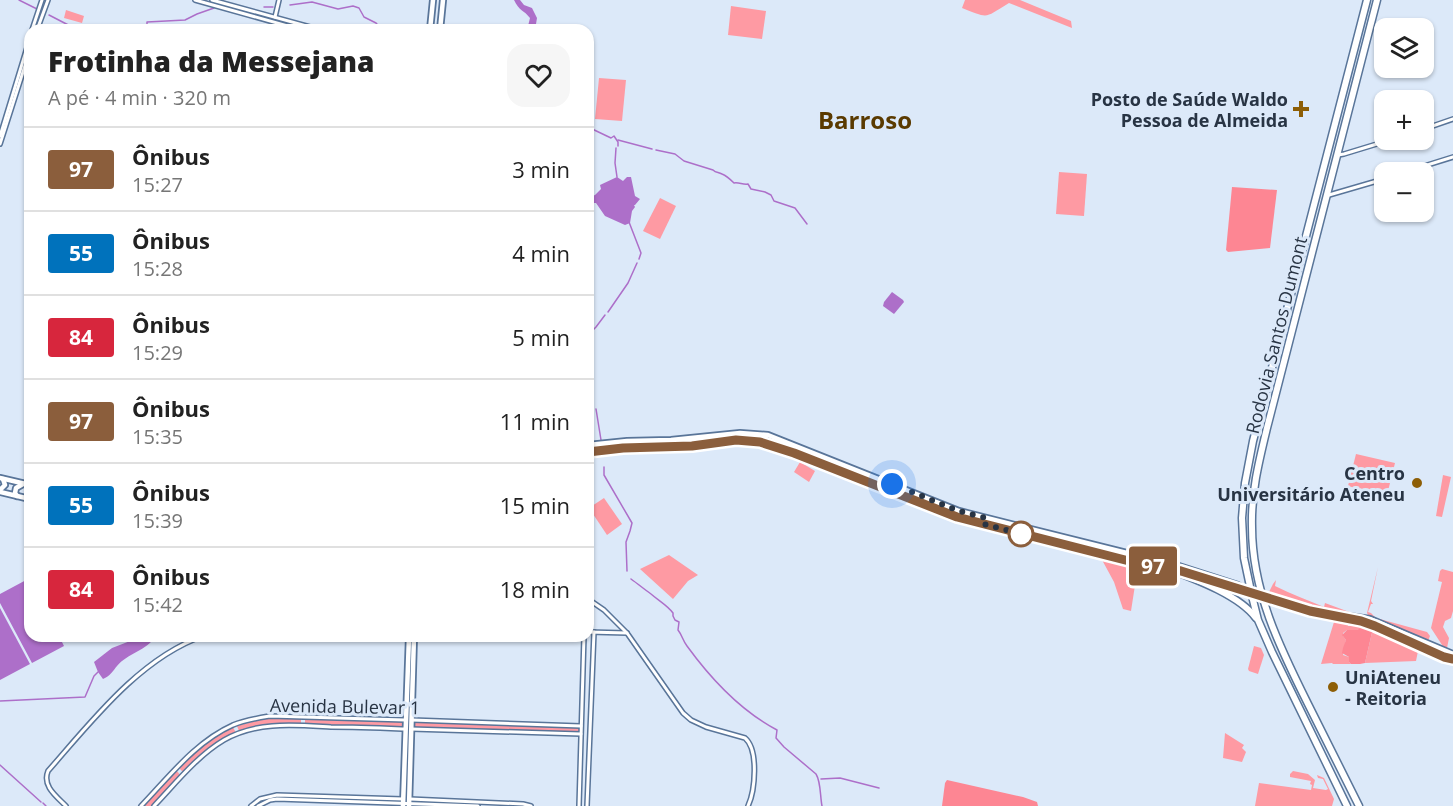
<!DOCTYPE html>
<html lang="pt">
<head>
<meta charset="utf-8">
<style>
  :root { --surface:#fff; --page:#f6f6f6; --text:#222; --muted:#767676; --line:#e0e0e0 }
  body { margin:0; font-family:"Open Sans",sans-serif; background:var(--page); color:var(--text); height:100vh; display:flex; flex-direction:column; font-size:22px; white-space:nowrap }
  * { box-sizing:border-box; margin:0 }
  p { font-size:20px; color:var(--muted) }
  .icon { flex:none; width:33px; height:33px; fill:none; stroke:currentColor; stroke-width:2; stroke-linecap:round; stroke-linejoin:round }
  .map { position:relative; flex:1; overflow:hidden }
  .sheet { position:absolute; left:24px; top:24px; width:570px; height:618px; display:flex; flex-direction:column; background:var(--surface); border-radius:18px; box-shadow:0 2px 4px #0004 }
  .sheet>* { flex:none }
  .badge { padding:0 12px; border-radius:4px; font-size:21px; line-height:39px }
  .controls { position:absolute; left:1374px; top:18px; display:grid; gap:12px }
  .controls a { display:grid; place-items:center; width:60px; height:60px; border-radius:12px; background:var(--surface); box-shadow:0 2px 4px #0004; font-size:30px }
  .you { position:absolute; width:30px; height:30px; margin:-15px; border:4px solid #fff; border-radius:50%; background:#1a73e8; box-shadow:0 0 0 9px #1a73e833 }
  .map>.badge { position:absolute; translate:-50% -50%; box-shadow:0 0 0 3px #fff }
  .round { display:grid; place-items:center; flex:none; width:63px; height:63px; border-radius:18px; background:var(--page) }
  .overview { display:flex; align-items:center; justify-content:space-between; height:102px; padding:0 24px }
  h1 { font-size:28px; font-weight:800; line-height:45px }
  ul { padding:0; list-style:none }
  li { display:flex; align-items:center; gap:18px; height:84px; padding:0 24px; border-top:2px solid var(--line) }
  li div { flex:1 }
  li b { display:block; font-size:22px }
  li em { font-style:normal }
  li .badge { min-width:66px; font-weight:700; text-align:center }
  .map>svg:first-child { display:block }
</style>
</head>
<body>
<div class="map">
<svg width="1453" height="806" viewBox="0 0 1453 806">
  <rect width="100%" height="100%" fill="#dce9f9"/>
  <g fill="#fe9aa3">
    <path d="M965 0H1020L1071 21 1072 28 1009 3C984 18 990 19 962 8Z"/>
    <polygon points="731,6 766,11 762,39 728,35"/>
    <polygon points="66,10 84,16 82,23 64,18"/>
    <polygon points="599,78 626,80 622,121 595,119"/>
    <polygon points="1059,172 1087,174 1084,216 1056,214"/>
    <polygon points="660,198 676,206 660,239 643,231"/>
    <polygon points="1356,454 1395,463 1385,503 1359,496 1359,494 1354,493 1355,488 1348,486"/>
    <polygon points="800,462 815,471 809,482 794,472"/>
    <polygon points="1443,475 1451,477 1442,517 1436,516"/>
    <polygon points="604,498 622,524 607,535 589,508"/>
    <polygon points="669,555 698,575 688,581 673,599 640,569"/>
    <polygon points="1101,558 1138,566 1131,611 1123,609 1114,582"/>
    <polygon points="1378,567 1371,601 1373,604 1371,604 1368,612 1371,613 1376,618 1427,632 1430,636 1428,641 1368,615 1367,613"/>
    <polygon points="1442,569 1453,572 1453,611 1451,618 1445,621 1443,627 1449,638 1447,648 1444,648 1431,628 1442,582 1438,581 1440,571"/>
    <path d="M1276 580 1275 586C1291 594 1308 600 1324 607L1325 603 1352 613C1334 618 1288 600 1268 594L1273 584Z"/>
    <polygon points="1334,622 1348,624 1348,626 1364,625 1363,628 1357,630 1347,630 1343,633 1343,636 1346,640 1343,655 1349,657 1349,662 1351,664 1333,664 1332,663 1321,664"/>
    <polygon points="1373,628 1389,635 1389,637 1392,638 1393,637 1403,642 1403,645 1418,651 1416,661 1365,663"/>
    <polygon points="1254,646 1261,648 1264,655 1258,674 1249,671 1248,669"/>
    <polygon points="271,717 301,718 301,724 272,724 239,731 237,726"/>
    <polygon points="305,718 405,722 404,728 305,724"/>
    <polygon points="414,722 578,727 580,732 578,733 414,728"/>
    <polygon points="233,727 236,733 210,748 184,773 179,768 206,742"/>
    <polygon points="1225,733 1244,745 1242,748 1246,752 1242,762 1223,758"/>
    <polygon points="177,771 181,776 152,806 143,806"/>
    <polygon points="1293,771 1308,774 1315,780 1313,788 1326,790 1328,789 1323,779 1318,778 1317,775 1324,778 1334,799 1332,806 1255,806 1259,783 1311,790 1312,785 1310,784 1311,781 1290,777 1290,774"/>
  </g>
  <g fill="#fd8693">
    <polygon points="1232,187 1277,190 1270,248 1228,252 1226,250"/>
    <polygon points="1364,626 1373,628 1365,663 1360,664 1351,664 1349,662 1349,657 1342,653 1343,648 1346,640 1342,635 1347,630 1357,630"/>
    <polygon points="947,780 1023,797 1037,802 1038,806 942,806 945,783"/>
  </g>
  <g fill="#ad6fc9">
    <path d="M514 0H520L524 5 532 8 537 18 535 30H527L530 18C524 10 519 11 514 0Z"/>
    <polygon points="617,177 623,181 627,177 631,177 635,196 640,199 635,205 634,205 635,207 632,211 630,223 625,225 605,216 596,203 588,203 590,197 595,195 601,189 600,185"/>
    <polygon points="892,292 903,300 904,302 894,314 883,306 884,302"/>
    <polygon points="28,579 30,582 30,636 59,636 64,646 32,663 0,603 0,594"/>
    <polygon points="0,608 30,664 0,680"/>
    <path d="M143 636H156C146 651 128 653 117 666 113 671 110 676 103 679L98 672 94 662 112 648Z"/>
  </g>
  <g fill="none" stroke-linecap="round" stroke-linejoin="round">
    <g stroke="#ad6fc9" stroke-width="1.5">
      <polyline points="19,0 37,9"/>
      <polyline points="290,5 312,2 338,9 353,6 359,8 364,17 376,23 382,30"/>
      <polyline points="264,7 273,7"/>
      <polyline points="49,15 78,30"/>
      <polyline points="141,30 147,27 147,22 185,20 197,14 214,8"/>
      <polyline points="463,30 503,28 510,30"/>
      <polyline points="518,30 526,29"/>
      <polyline points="588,127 611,138 614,136 618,142 618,146"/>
      <polyline points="618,140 652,149"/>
      <polyline points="616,148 615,163 617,177"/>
      <path d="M656 150 675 154 684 161 713 170C716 173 718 172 722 174 727 176 730 179 734 183 739 182 743 185 748 184L751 189 765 192 771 195 774 201 795 208 807 224"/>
      <polyline points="629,222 641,253 639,259"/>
      <polyline points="608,312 628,283 637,263"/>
      <polyline points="588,335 596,327 605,315"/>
      <polyline points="596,409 601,440"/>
      <polyline points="604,467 604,475 632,523 630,531 626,542 627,571"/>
      <path d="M631 579C638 584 644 589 651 594 659 601 667 605 673 613V616L675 620 679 622 678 630C682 635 683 641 687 646 711 679 741 711 777 730L776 738 784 747 816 774C821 782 820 796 822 806"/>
      <polyline points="0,701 85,697 94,676 98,672"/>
      <polyline points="0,765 41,802"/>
      <polyline points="821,779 840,778 879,788"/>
      <polyline points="43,803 46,806"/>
    </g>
    <g stroke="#597599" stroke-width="6">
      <g id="minor">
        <polyline points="195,0 302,30"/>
        <polyline points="212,0 321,30"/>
        <polyline points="275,17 279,0"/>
        <polyline points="32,30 42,0"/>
        <polyline points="37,30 48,0"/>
        <polyline points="1424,129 1453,119"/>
        <polyline points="0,136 30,38"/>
        <polyline points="0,144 30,50"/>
        <polyline points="1338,155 1344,154 1390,140"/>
        <polyline points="1405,172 1453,157"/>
        <polyline points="1329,195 1384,179"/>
        <path d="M588 599 604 610 627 633 683 713 691 720 706 727 745 738C759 750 755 791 748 806"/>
        <polyline points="588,632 627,633"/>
        <polyline points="412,720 581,726"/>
        <polyline points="411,729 581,734"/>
        <polyline points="410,799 523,804 531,806"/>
        <path d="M66 806C56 796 42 786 48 771 91 722 140 658 203 636"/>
        <path d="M141 806C169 777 195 742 233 725 245 720 258 718 270 716L405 720"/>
        <path d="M154 806C175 784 197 756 224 740 257 721 295 725 331 727 356 727 380 728 405 729"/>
        <polyline points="251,806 260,799 277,795 403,799"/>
        <polyline points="258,806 270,800 277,799 478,806"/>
        <polyline points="579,806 584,636"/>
        <polyline points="587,806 594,632"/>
      </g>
    </g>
    <g stroke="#597599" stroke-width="8">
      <g id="major">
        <polyline points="430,30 433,0"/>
        <polyline points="440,30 443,0"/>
        <polyline points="588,445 627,441 671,440 740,433 768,435 959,511 1179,566 1238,585"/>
        <polyline points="588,452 623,448 692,446 737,440 760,442 793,453 957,517 1133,562 1170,569"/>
        <polyline points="0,478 30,485"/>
        <polyline points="0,490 5,485 3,479"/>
        <polyline points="0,492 30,499"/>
        <polyline points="17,496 15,493 16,488 23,484"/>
        <polyline points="1179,570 1216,582"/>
        <polyline points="1280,601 1321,614 1361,621 1373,625 1440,656 1453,659"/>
        <polyline points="1349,616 1370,619 1453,654"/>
        <polyline points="403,806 409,636"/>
        <polyline points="409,806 414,636"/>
      </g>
    </g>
    <g stroke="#597599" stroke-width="9">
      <g id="highway">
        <path d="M1169 569C1195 579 1239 595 1256 618"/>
        <polyline points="1347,806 1272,652 1258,620 1252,596 1244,558 1242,518 1245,483 1253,441 1367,0"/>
        <path d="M1359 806C1342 772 1325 738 1308 704 1280 648 1252 591 1252 527 1251 493 1259 461 1267 428L1377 0"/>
      </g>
    </g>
    <use href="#minor" stroke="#fff" stroke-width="3"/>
    <use href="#major" stroke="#fff" stroke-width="4.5"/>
    <use href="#highway" stroke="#fff" stroke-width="6"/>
    <g stroke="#597599" stroke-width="8" stroke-linecap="butt">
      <polyline id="major-bridge" points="1237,588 1280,601"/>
    </g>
    <use href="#major-bridge" stroke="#fff" stroke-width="4.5"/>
  </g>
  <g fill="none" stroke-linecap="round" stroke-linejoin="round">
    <g stroke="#fff" stroke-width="14">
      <polyline id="line" points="588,452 623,448 692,446 736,440 760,442 794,453 957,517 1133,562 1181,571 1310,611 1361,621 1375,626 1444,657 1453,659"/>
    </g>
    <use href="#line" stroke="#8b5e3c" stroke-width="9"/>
    <polyline stroke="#283444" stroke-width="6" stroke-dasharray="0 10.8" points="892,484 959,511 986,518 984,524 1021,534"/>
  </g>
  <g fill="#8d5e06" stroke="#dce9f9" stroke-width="2">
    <path d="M1298 100h6v6h6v6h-6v6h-6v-6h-6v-6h6z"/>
    <circle cx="1417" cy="483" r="6"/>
    <circle cx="1333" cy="687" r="6"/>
  </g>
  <circle fill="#fff" stroke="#8b5e3c" stroke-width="3" cx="1021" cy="534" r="12"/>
  <g text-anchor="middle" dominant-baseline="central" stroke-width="6" stroke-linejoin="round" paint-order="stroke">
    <g font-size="18" font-weight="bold" fill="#283444" stroke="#dce9f9" text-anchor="end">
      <text x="1288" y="99">Posto de Saúde Waldo<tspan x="1288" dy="21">Pessoa de Almeida</tspan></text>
      <text x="1405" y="473">Centro<tspan x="1405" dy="21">Universitário Ateneu</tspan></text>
      <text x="1345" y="677" text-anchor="start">UniAteneu<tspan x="1345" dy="21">- Reitoria</tspan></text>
    </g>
    <g font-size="18" fill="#283444" stroke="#dce9f9">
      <text transform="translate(1276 335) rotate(-76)">Rodovia Santos Dumont</text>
      <text transform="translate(345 706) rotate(1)">Avenida Bulevar 1</text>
    </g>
    <g font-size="24" font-weight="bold" fill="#5a3a00" stroke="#dce9f9">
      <text x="865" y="119">Barroso</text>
    </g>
  </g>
</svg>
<div class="controls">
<a><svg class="icon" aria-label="layers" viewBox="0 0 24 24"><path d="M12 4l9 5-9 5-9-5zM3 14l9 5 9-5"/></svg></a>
<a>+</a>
<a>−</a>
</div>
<div class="you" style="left:892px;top:484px"></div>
<b class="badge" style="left:1153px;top:566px;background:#8b5e3c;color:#fff">97</b>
<section class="sheet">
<div class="overview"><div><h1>Frotinha da Messejana</h1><p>A pé · 4 min · 320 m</p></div><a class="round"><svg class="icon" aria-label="heart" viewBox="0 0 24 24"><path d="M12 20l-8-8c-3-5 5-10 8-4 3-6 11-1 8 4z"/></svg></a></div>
<ul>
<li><span class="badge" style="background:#8b5e3c;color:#fff">97</span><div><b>Ônibus</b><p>15:27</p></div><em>3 min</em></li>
<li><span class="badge" style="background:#0072bc;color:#fff">55</span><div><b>Ônibus</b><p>15:28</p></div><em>4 min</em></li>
<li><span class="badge" style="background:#d7263d;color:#fff">84</span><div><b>Ônibus</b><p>15:29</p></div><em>5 min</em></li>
<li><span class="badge" style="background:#8b5e3c;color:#fff">97</span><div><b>Ônibus</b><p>15:35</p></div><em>11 min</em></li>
<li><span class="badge" style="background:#0072bc;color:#fff">55</span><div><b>Ônibus</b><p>15:39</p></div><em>15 min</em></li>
<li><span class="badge" style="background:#d7263d;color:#fff">84</span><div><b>Ônibus</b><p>15:42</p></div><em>18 min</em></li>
</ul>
</section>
</div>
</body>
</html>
